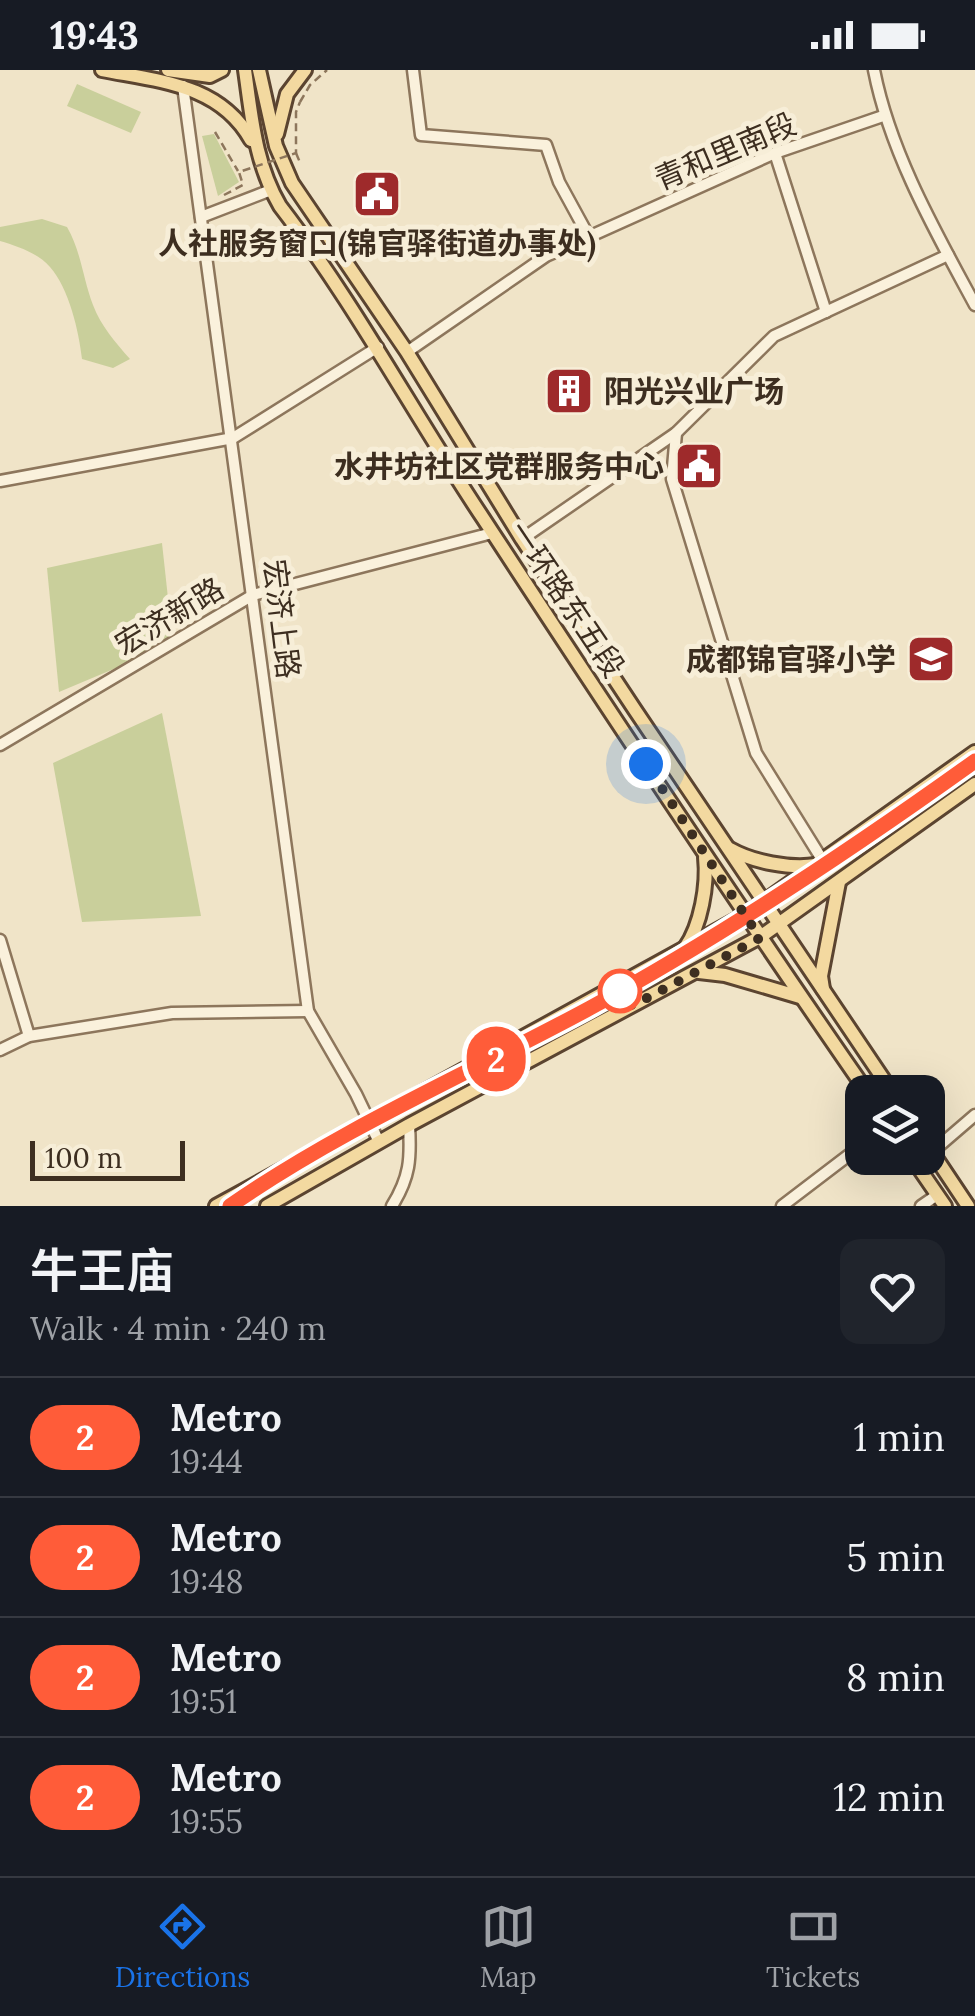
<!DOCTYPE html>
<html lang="en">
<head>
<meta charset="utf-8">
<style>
  :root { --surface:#171b24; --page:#20242c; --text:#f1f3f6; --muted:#9ea1a6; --line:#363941; --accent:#1a73e8 }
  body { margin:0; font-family:Lora,"Noto Sans SC",serif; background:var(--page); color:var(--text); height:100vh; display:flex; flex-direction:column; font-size:38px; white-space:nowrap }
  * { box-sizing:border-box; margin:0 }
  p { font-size:32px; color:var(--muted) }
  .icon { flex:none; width:55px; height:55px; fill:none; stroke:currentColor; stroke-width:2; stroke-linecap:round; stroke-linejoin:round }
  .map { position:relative; height:1136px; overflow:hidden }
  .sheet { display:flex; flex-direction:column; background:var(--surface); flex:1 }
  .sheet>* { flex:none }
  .badge { padding:0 20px; border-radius:32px; font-size:35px; line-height:65px }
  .fabs { position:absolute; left:845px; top:1005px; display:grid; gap:20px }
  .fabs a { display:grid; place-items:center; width:100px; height:100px; border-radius:20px; background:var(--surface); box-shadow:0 10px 40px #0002; font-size:50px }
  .scale { position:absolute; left:30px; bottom:25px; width:155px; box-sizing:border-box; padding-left:10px; border:5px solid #3d2e20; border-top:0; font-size:28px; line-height:35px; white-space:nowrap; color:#3d2e20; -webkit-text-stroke:8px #f7eed8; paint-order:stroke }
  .you { position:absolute; width:50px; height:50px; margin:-25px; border:8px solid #fff; border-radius:50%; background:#1a73e8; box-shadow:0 0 0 15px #1a73e833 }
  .map>.badge { position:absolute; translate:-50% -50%; box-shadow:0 0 0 5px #fff }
  .round { display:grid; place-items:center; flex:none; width:105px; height:105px; border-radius:20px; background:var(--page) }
  .overview { display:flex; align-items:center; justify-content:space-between; height:170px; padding:0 30px }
  h1 { font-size:48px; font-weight:600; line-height:75px }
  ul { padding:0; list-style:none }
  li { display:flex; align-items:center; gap:30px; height:120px; padding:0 30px; border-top:2px solid var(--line) }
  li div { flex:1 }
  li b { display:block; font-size:38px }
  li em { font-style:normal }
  li .badge { min-width:110px; font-weight:700; text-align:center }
  .status { display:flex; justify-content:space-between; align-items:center; height:70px; padding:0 50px; background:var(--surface); direction:ltr }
  .status svg { height:28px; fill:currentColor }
  .tab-bar { display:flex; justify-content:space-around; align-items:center; height:140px; border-top:2px solid var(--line); background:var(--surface); font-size:28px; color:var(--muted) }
  .tab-bar a { display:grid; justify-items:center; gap:5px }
  .tab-bar .selected { color:var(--accent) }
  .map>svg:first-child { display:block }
</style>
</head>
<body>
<div class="status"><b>19:43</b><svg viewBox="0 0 49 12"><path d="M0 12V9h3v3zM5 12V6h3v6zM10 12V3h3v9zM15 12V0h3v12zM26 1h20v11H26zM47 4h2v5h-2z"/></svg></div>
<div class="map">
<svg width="975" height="1136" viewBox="0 0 975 1136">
  <rect width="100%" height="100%" fill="#f0e4c8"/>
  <g fill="#c9cf9b">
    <polygon points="77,14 141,42 131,63 67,36"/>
    <polygon points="214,64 239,112 218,126 202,66"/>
    <path d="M42 149 67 157C81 181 83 209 93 235 101 256 115 272 130 289L113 298 82 289C79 262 69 218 50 197 38 183 17 176 0 171V157Z"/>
    <polygon points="162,473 173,574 59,622 47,498"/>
    <polygon points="162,643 201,846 82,852 53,693"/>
  </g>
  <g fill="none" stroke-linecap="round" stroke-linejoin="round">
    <g stroke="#8d765c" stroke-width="15">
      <g id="minor">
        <polyline points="413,0 421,65 546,75 559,112 589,167"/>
        <path d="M874 0C890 82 935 161 975 235"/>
        <polyline points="183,16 308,941 356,1024 379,1072"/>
        <polyline points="775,83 826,242"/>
        <polyline points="201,147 271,120"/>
        <polyline points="407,282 546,186 775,83 883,46"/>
        <polyline points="676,363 672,409 756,683 823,791"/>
        <polyline points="0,411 233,368 378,277"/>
        <polyline points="522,469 676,363 774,266 948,185"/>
        <polyline points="0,675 253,525 492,463"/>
        <polyline points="0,870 29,966"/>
        <polyline points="0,980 29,966 172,943 308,941"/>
        <polyline points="932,1082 975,1045"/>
        <path d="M392 1136C410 1107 411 1089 409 1055"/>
        <polyline points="782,1136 862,1075"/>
        <polyline points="921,1136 937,1125"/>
      </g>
    </g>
    <g stroke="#5b4430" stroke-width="18">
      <g id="major">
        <path d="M102 0C158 11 220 14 251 70"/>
        <polyline points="168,0 210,6 222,0"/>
        <path d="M245 0C252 49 255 93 280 136 356 235 414 345 483 448 609 641 736 833 867 1022"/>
        <polyline points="259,0 276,76 292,113 407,282 522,469 635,640 892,1022"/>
        <polyline points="277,64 287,24 305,0"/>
        <path d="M730 779C753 792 790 799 816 795"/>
        <path d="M685 878C701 855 708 815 705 787"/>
        <polyline points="699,902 725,905 800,927"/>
        <polyline points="823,919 821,906 839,812"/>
        <polyline points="928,1076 968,1136"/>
        <polyline points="912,1088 945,1136"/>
        <polyline points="216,1136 745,845 975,682"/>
        <polyline points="267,1136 409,1055 760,867 975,714"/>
      </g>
    </g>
    <g stroke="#8d765c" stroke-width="2.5" stroke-dasharray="8 5" stroke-linecap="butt">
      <polyline points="300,32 310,15 327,0"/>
      <polyline points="296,83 301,95"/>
    </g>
    <use href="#minor" stroke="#faf1dc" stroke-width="10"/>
    <use href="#major" stroke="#f3d9a0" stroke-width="12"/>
    <g stroke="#8d765c" stroke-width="2.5" stroke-dasharray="8 5" stroke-linecap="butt">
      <polyline points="215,62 238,101"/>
      <polyline points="224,125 243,115 239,102 296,83 296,42 300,32"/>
    </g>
  </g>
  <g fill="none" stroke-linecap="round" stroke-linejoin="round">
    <g stroke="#fff" stroke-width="22">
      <path id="line" d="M230 1136C342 1058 470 1003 590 938 724 865 851 780 975 691"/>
    </g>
    <use href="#line" stroke="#ff5c39" stroke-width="15"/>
    <polyline stroke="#3d2e20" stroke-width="10" stroke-dasharray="0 18" points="620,921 632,936 760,868 646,694"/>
  </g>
  <defs>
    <g id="civic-square" transform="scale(2.5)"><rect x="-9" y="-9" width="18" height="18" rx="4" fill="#9e2a2b" stroke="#f7eed8"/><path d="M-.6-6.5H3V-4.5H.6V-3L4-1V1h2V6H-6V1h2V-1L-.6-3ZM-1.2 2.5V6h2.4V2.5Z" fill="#fff"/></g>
    <g id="building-square" transform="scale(2.5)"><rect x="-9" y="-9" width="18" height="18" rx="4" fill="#9e2a2b" stroke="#f7eed8"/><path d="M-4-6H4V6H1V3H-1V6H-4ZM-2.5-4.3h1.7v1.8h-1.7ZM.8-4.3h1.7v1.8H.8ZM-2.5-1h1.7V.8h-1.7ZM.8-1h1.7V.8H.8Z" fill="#fff"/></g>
    <g id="school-square" transform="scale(2.5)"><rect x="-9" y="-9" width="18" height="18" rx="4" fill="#9e2a2b" stroke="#f7eed8"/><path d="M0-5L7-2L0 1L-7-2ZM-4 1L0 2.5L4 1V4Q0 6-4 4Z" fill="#fff"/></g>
  </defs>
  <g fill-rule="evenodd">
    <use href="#civic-square" x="377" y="124"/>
    <use href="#building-square" x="569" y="321"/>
    <use href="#civic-square" x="699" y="396"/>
    <use href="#school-square" x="931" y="589"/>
  </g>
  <circle fill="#fff" stroke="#ff5c39" stroke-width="5" cx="620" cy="921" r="20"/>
  <g text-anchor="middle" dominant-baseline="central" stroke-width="10" stroke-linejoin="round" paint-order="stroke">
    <g font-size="30" fill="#3d2e20" stroke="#f7eed8">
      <text transform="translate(725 81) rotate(-23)">青和里南段</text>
      <text transform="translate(567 529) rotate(56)">一环路东五段</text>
      <text transform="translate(169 546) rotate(-31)">宏济新路</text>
      <text transform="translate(282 549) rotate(83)">宏济上路</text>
    </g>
    <g font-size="30" font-weight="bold" fill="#3d2e20" stroke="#f7eed8" text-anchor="end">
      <text x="377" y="173" text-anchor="middle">人社服务窗口(锦官驿街道办事处)</text>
      <text x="604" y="321" text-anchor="start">阳光兴业广场</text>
      <text x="664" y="396">水井坊社区党群服务中心</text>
      <text x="896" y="589">成都锦官驿小学</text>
    </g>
  </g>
</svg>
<div class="fabs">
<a><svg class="icon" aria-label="layers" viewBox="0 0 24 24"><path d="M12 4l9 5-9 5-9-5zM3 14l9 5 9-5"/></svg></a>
</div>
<div class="scale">100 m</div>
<div class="you" style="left:646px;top:694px"></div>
<b class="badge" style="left:496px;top:989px;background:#ff5c39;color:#fff">2</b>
</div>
<section class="sheet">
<div class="overview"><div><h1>牛王庙</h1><p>Walk · 4 min · 240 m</p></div><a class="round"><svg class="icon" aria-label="heart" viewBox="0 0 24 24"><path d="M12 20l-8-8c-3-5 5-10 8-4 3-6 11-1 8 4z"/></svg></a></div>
<ul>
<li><span class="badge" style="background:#ff5c39;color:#fff">2</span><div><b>Metro</b><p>19:44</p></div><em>1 min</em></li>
<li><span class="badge" style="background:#ff5c39;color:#fff">2</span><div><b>Metro</b><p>19:48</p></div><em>5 min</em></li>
<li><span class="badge" style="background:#ff5c39;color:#fff">2</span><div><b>Metro</b><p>19:51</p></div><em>8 min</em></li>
<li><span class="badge" style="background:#ff5c39;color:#fff">2</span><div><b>Metro</b><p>19:55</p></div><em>12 min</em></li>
</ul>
</section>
<nav class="tab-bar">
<a class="selected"><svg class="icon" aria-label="directions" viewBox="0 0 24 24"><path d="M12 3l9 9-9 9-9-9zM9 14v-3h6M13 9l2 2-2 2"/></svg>Directions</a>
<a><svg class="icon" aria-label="map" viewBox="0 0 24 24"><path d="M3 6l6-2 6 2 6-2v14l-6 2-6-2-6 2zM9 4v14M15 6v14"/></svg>Map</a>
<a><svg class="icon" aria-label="tickets" viewBox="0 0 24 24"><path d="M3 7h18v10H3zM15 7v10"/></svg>Tickets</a>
</nav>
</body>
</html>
